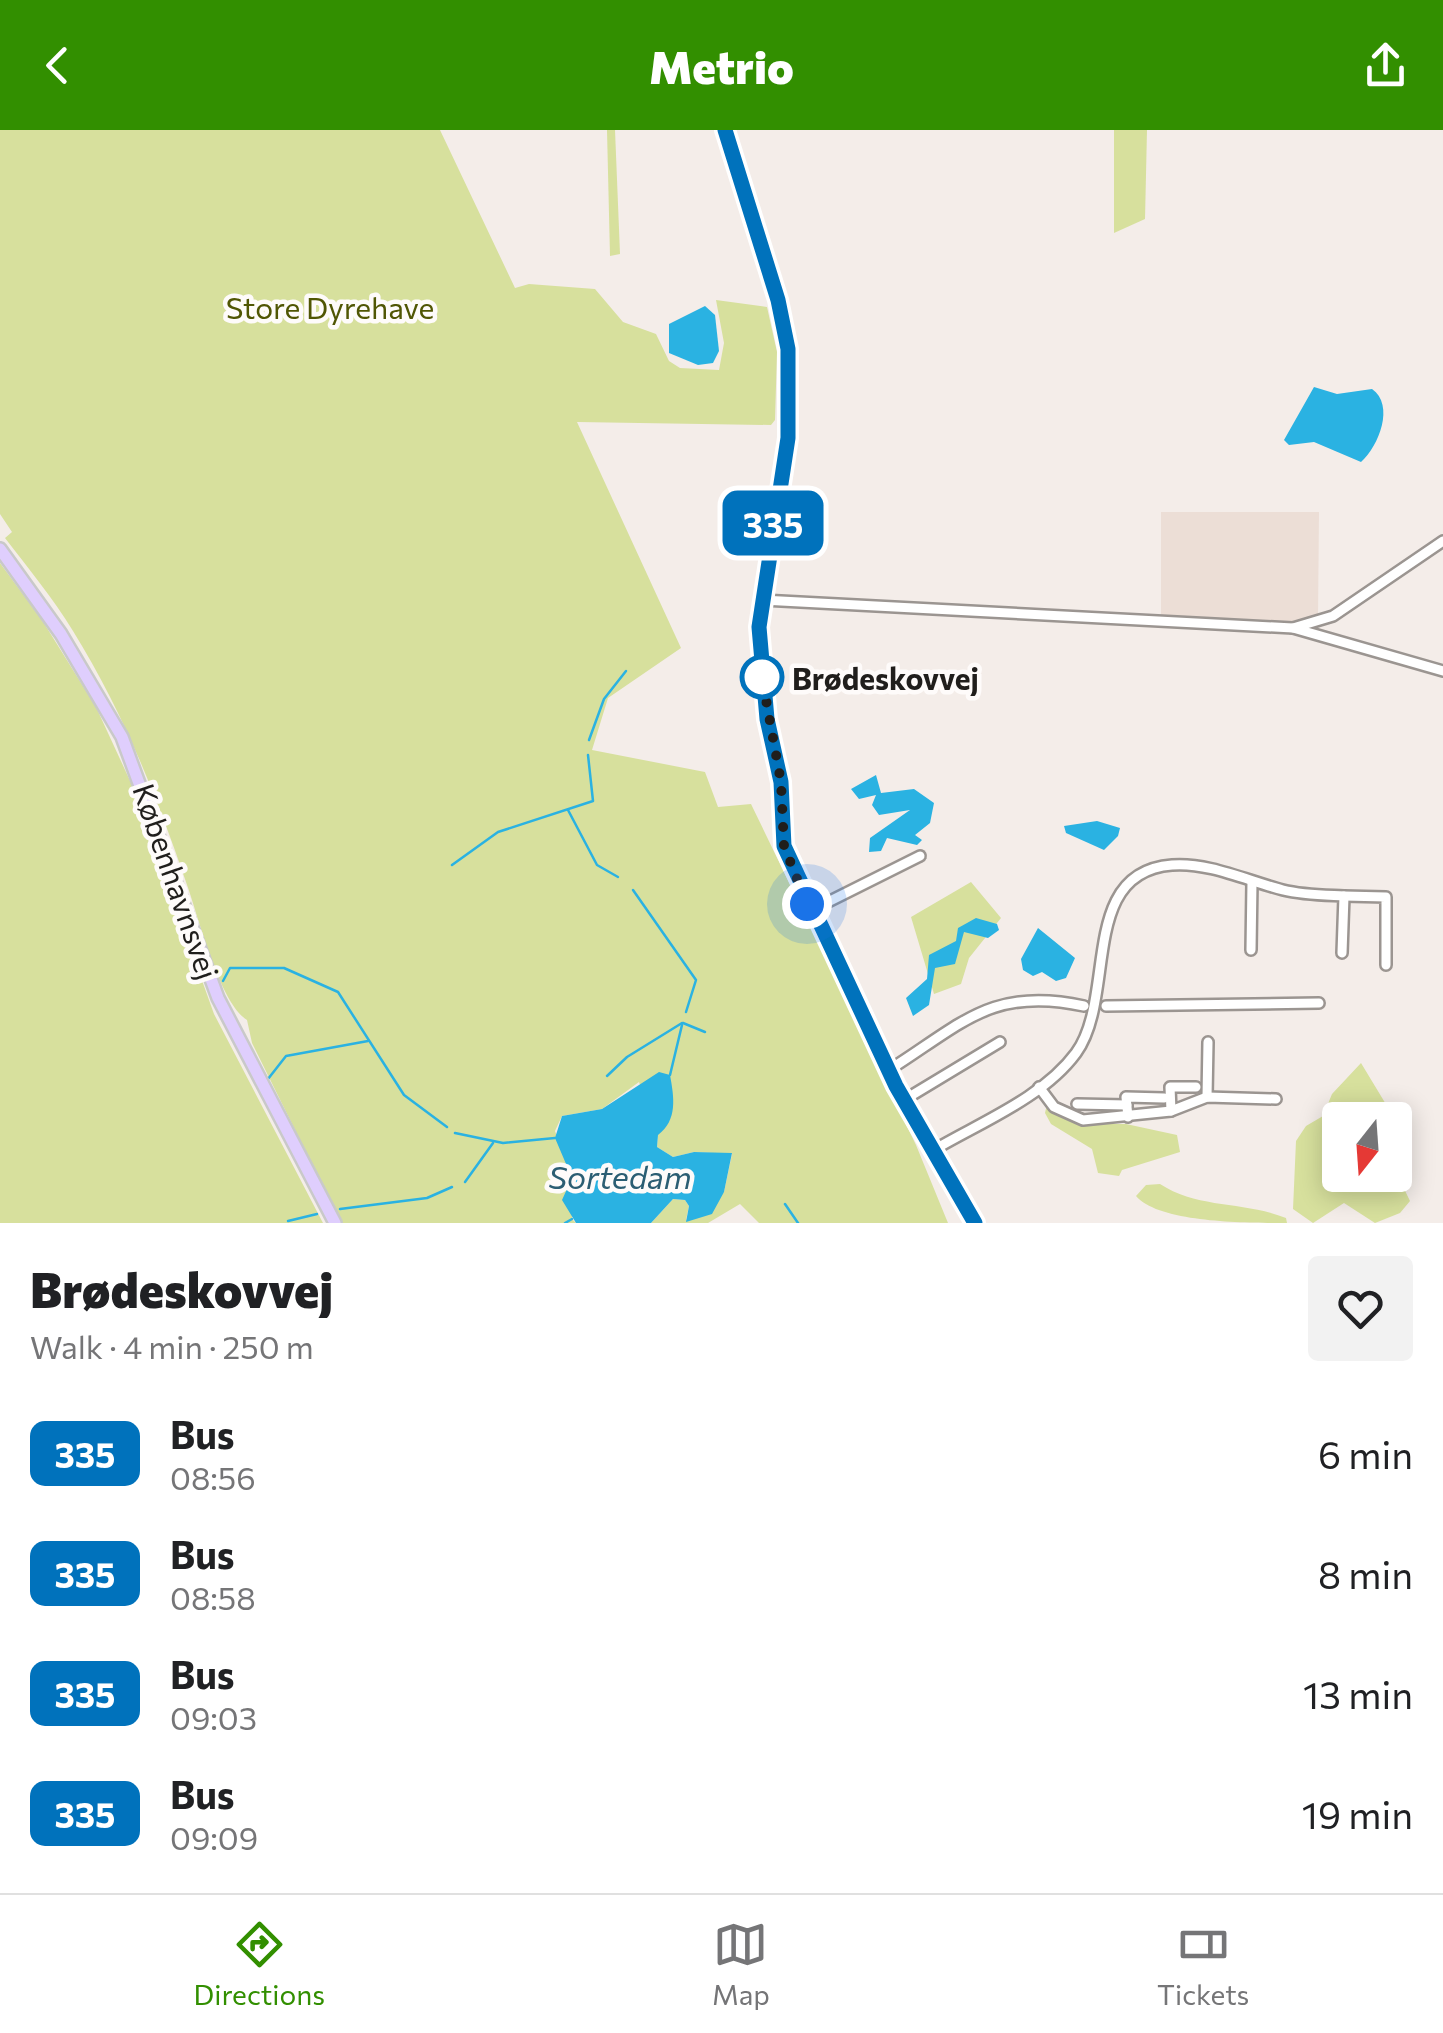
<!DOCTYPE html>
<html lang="en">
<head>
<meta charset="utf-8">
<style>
  :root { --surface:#fff; --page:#f2f2f2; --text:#202124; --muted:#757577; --line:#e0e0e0; --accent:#328f00 }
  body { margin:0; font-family:Commissioner,sans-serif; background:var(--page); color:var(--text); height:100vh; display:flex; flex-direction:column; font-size:38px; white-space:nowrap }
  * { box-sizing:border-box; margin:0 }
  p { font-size:32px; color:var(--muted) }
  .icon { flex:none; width:55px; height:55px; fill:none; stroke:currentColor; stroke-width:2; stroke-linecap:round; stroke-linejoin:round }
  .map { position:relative; height:1093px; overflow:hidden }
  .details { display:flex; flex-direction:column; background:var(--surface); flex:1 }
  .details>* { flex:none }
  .badge { padding:0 20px; border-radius:15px; font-size:35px; line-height:65px }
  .needle { width:65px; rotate:197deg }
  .tools { position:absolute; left:1322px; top:972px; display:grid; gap:20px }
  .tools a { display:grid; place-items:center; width:90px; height:90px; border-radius:10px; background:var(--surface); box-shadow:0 5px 25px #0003; font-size:50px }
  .you { position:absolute; width:50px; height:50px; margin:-25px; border:8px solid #fff; border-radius:50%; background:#1a73e8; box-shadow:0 0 0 15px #1a73e833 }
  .map>.badge { position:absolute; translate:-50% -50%; box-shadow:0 0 0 5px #fff }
  .round { display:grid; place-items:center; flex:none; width:105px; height:105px; border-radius:10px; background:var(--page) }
  .overview { display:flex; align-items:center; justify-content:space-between; height:170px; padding:0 30px }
  h1 { font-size:48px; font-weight:800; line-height:75px }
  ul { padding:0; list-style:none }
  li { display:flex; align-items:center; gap:30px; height:120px; padding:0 30px }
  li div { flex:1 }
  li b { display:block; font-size:38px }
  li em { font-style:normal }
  li .badge { min-width:110px; font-weight:700; text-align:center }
  header { display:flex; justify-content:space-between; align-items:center; height:130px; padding:0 30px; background:var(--accent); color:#fff; font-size:45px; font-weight:800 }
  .tabs { display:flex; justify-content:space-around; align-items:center; height:140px; border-top:2px solid var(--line); background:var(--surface); font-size:28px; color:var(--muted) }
  .tabs a { display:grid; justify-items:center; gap:5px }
  .tabs .selected { color:var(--accent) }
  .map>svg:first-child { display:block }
</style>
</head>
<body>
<header><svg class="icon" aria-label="back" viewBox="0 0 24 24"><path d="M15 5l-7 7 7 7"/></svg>Metrio<svg class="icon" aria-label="share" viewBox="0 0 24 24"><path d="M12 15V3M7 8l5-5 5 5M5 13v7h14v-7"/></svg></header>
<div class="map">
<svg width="1443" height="1093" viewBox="0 0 1443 1093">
  <rect width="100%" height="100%" fill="#f4ede9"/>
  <polygon fill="#ecded6" points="1161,382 1319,382 1318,487 1287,494 1161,487"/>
  <g fill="#d7e09d">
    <path d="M0 0H440L515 158 529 154 595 159 623 192 656 204 669 231 680 238 719 240 724 213 716 170 767 177 777 222 775 290 771 295 577 292 681 518 608 568 592 620 705 642 718 677 751 674 916 1015 948 1093H759L740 1074 708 1093H651L673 1069 685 1070 689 1076 686 1090 724 1062 732 1024 694 1022 673 1027 657 1017 658 1004 639 952 602 979 562 986 555 1001 572 1048V1089L576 1093H341L252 913 247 890C219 872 198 785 186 752 156 664 122 580 73 501 53 468 28 438 5 408L12 402 0 384Z"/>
    <polygon points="607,0 615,0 620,124 610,126"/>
    <polygon points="1114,0 1147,0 1145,89 1114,103"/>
    <polygon points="0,433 42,490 96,577 132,655 214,884 323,1093 0,1093"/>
    <polygon points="971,752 1001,788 969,828 961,854 934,864 911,787"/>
    <polygon points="1361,933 1387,976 1384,990 1340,990 1340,1045 1395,1045 1395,1040 1410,1071 1400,1083 1375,1093 1344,1073 1313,1093 1293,1079 1296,1011 1306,996 1323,986 1332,964"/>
    <polygon points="1047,974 1085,994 1126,994 1177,1005 1180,1022 1122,1040 1119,1046 1098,1043 1092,1019 1051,994 1045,983"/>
    <path d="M1160 1054C1198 1079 1244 1071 1286 1088L1287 1093C1247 1093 1159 1093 1136 1066L1146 1055Z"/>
  </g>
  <g fill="#2ab2e2">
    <polygon points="705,176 715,185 719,221 713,233 698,235 669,223 669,194"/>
    <path d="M1314 257 1337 264 1372 259C1395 275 1379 316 1361 332L1314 312 1289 315 1284 310Z"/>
    <polygon points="876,645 881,663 914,659 934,673 930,693 915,705 922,710 917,715 887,708 881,721 869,722 870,708 910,680 879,685 872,675 876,665 859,669 851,659"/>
    <polygon points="1097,691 1120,698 1118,706 1104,720 1066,703 1064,696"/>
    <polygon points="976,788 997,794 999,800 988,808 964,802 955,834 935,838 929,875 913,886 906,868 927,849 929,825 956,811 958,798"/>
    <polygon points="1038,798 1075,828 1066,848 1056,851 1042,842 1033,846 1023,840 1021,829"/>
    <path d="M659 942 670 945C674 967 678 990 658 1005L657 1017 673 1027 694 1022 732 1023 724 1062 712 1084 686 1092 689 1076 685 1070 673 1069 651 1093H576L562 1070 572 1048 555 1008 562 986 602 979Z"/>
  </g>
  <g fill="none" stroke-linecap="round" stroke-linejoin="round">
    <g stroke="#2ab2e2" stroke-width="2.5">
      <polyline points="589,610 604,569 626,541"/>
      <polyline points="568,680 597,735 618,747"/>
      <polyline points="452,735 498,702 593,671 588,625"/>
      <polyline points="633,760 696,850 686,882"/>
      <polyline points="223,851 230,838 284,838 338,862 404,965 447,997"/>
      <polyline points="683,893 705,902"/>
      <polyline points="670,945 682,895"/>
      <polyline points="607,946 627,927 682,893"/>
      <polyline points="268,949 286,926 368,911"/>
      <polyline points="455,1003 503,1013 555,1008"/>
      <polyline points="465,1052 493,1013"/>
      <polyline points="785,1074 798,1093"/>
      <polyline points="340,1079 427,1068 452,1057"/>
      <polyline points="288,1091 317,1084"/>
      <polyline points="565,1093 572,1089"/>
    </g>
    <g stroke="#9b9591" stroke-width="14">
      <g id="minor">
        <polyline points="725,0 778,170 788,219 787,308 759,497 767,589 781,652 784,716 896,956 975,1093"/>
        <polyline points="762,470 1293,498 1333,486 1443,411"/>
        <polyline points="1293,498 1443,541"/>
        <polyline points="1344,766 1386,767 1386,835"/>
        <polyline points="810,781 920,726"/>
        <polyline points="1251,820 1252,752"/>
        <polyline points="1106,876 1319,873"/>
        <path d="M889 940C962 894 992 856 1084 876"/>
        <polyline points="1039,957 1054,977 1083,990 1171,981 1207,967 1276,969"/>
        <polyline points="1207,967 1208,912"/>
        <polyline points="904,970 1000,912"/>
        <polyline points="1077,974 1127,975"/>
        <polyline points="1171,981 1170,957 1196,957"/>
        <polyline points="1128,987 1126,967 1164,968"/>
        <path d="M932 1021C979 993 1043 968 1076 923 1117 867 1078 742 1172 735 1208 732 1248 751 1283 760 1303 765 1323 765 1344 766L1342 823"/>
      </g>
    </g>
    <g stroke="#c9c9c9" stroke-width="16">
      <polyline id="major" points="0,419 61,504 122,607 218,868 335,1093"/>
    </g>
    <use href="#minor" stroke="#fff" stroke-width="9"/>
    <use href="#major" stroke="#dfcefd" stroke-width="11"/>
  </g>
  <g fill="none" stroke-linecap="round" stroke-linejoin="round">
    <g stroke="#fff" stroke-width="22">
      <polyline id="line" points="725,0 778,170 788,219 788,308 759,497 767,589 781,652 784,716 896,956 975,1093"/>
    </g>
    <use href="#line" stroke="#0072bc" stroke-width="15"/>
    <polyline stroke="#201e1c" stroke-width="10" stroke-dasharray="0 18" points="762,547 761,542 781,652 784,716 807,774"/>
  </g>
  <circle fill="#fff" stroke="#0072bc" stroke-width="5" cx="762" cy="547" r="20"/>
  <g text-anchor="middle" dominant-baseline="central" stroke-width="9" stroke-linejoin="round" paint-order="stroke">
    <g font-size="30" fill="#505604" stroke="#fefbfa">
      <text x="330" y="176">Store Dyrehave</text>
    </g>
    <g font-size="30" font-weight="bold" fill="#201e1c" stroke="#fefbfa" text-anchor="start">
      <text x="792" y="547">Brødeskovvej</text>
    </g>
    <g font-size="30" fill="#201e1c" stroke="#fefbfa">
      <text transform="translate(177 751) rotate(71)">Københavnsvej</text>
    </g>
    <g font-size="32" font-style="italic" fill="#2c5e73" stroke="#fefbfa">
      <text x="620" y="1046">Sortedam</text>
    </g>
  </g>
</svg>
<div class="tools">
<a><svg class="needle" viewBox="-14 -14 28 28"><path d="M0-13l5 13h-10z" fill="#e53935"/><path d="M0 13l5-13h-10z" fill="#757577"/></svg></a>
</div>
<div class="you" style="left:807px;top:774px"></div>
<b class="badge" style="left:773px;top:393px;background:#0072bc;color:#fff">335</b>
</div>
<section class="details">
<div class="overview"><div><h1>Brødeskovvej</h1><p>Walk · 4 min · 250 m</p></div><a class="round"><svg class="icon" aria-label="heart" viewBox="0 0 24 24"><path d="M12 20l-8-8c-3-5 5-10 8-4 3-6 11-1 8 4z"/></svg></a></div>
<ul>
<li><span class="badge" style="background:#0072bc;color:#fff">335</span><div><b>Bus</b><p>08:56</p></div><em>6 min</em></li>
<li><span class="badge" style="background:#0072bc;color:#fff">335</span><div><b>Bus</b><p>08:58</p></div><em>8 min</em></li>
<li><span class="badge" style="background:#0072bc;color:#fff">335</span><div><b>Bus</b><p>09:03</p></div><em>13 min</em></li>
<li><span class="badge" style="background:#0072bc;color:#fff">335</span><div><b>Bus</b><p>09:09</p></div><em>19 min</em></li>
</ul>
</section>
<nav class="tabs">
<a class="selected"><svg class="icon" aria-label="directions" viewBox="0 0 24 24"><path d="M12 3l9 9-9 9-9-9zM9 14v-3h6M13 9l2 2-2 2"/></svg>Directions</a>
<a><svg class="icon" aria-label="map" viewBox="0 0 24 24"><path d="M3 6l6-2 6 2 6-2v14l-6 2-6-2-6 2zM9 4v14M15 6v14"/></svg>Map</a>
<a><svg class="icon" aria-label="tickets" viewBox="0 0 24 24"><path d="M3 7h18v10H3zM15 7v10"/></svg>Tickets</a>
</nav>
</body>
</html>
